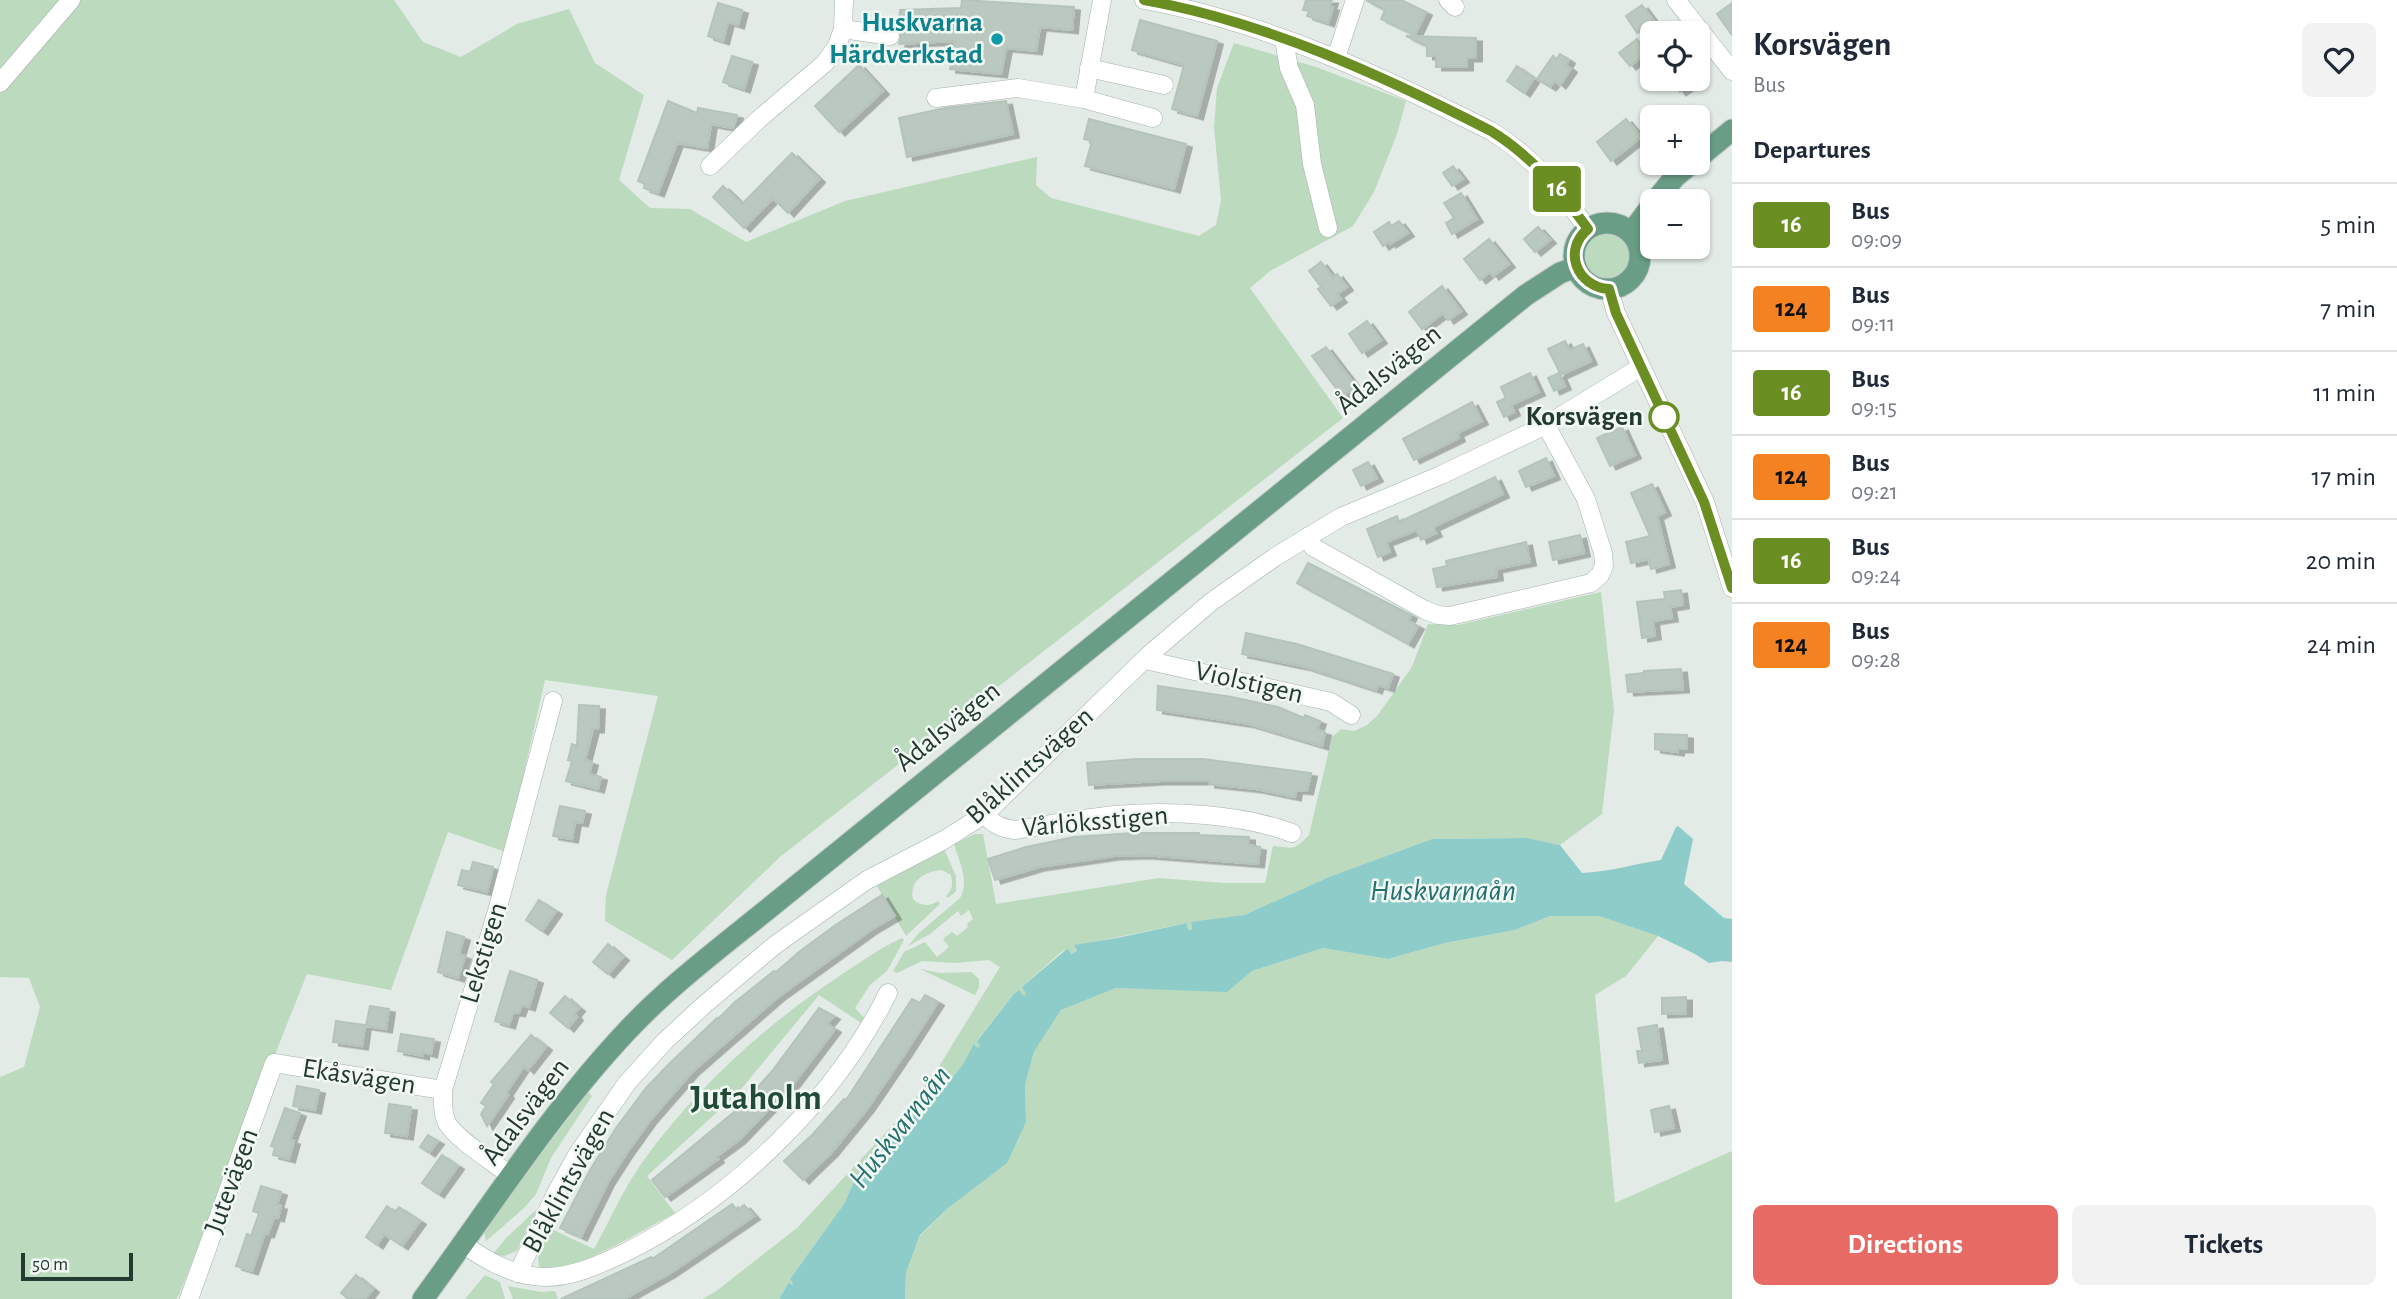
<!DOCTYPE html>
<html lang="en">
<head>
<meta charset="utf-8">
<style>
  :root { --surface:#fff; --page:#f2f2f3; --text:#1f2937; --muted:#747a83; --line:#e0e1e3; --accent:#e76a64 }
  body { margin:0; font-family:"Alegreya Sans",sans-serif; background:var(--page); color:var(--text); height:100vh; display:flex; flex-direction:column; font-size:26px; white-space:nowrap }
  * { box-sizing:border-box; margin:0 }
  p { font-size:23px; color:var(--muted) }
  .icon { flex:none; width:38px; height:38px; fill:none; stroke:currentColor; stroke-width:2; stroke-linecap:round; stroke-linejoin:round }
  .map { position:relative; flex:1; overflow:hidden }
  .side { display:flex; flex-direction:column; background:var(--surface); width:665px }
  .side>* { flex:none }
  .badge { padding:0 14px; border-radius:5px; font-size:24px; line-height:46px }
  .fabs { position:absolute; left:1640px; top:21px; display:grid; gap:14px }
  .fabs a { display:grid; place-items:center; width:70px; height:70px; border-radius:10px; background:var(--surface); box-shadow:0 2px 5px #0004; font-size:35px }
  .scale { position:absolute; left:21px; bottom:18px; width:112px; box-sizing:border-box; padding-left:7px; border:4px solid #233a30; border-top:0; font-size:19px; line-height:24px; white-space:nowrap; color:#233a30; -webkit-text-stroke:5px #f2f8f4; paint-order:stroke }
  .map>.badge { position:absolute; translate:-50% -50%; box-shadow:0 0 0 4px #fff }
  h2 { padding:0 21px; font-size:26px; line-height:63px }
  .round { display:grid; place-items:center; flex:none; width:74px; height:74px; border-radius:10px; background:var(--page) }
  .headline { display:flex; align-items:center; justify-content:space-between; height:119px; padding:0 21px }
  h1 { font-size:33px; font-weight:600; line-height:52px }
  .action { display:flex; gap:14px; margin-top:auto; padding:14px 21px }
  .action a { flex:1; height:80px; border-radius:10px; background:var(--accent); color:#fff; font-size:28px; font-weight:600; line-height:80px; text-align:center }
  .action a+a { background:var(--page); color:var(--text) }
  ul { padding:0; list-style:none }
  li { display:flex; align-items:center; gap:21px; height:84px; padding:0 21px; border-top:2px solid var(--line) }
  li div { flex:1 }
  li b { display:block; font-size:26px }
  li em { font-style:normal }
  li .badge { min-width:77px; font-weight:700; text-align:center }
  main { display:flex; flex:1; min-height:0 }
  .map>svg:first-child { display:block }
</style>
</head>
<body>
<main>
<div class="map">
<svg width="1732" height="1299" viewBox="0 0 1732 1299">
  <defs>
    <filter id="shadow"><feDropShadow dx="6" dy="3.5" stdDeviation="0" flood-color="#0004"/></filter>
  </defs>
  <rect width="100%" height="100%" fill="#e2ebe5"/>
  <g fill="#bcdabe">
    <polygon points="0,0 394,0 423,42 461,57 517,24 569,9 595,63 644,95 619,180 650,208 690,209 746,242 845,201 1037,157 1036,185 1051,198 1199,236 1216,225 1221,200 1214,127 1217,88 1234,43 1316,67 1406,101 1397,134 1374,192 1353,226 1270,271 1250,288 1343,418 781,856 672,960 605,921 606,895 658,696 545,680 506,852 448,832 391,990 307,974 179,1295 176,1299 0,1299 0,1077 24,1067 40,1007 29,978 0,977"/>
    <circle cx="1607" cy="256" r="22"/>
    <path d="M1601 592 1614 710 1602 814 1560 845 1527 838 1432 839 1329 877 1244 915 1191 923 1192 930H1188L1187 923 1074 946 1077 951 1070 954 1068 948 1060 953 1022 987 1027 994 1024 997 1013 995 977 1040 980 1046 978 1049 975 1044 963 1064 938 1096 926 1104 928 1106 924 1110 922 1107 858 1173 844 1204 790 1279 794 1283 792 1285 789 1282 779 1299H702L715 1292 797 1228 903 1114 935 1073 1000 967 989 960 954 963 922 961 897 973 893 971 904 952 925 942 937 957 949 947 943 939 952 932 957 936 968 927 967 924 973 919 969 910 961 916 958 911 930 934 908 946 919 933 960 898C970 881 959 862 954 844L975 834H983L996 904 1159 878 1224 883H1265L1273 846C1293 847 1292 853 1309 835L1332 737 1341 729 1354 731 1367 725 1377 716 1412 667 1428 624 1458 625Z"/>
    <path d="M944 849 956 876V891L948 898 946 896C953 889 953 884 951 875L942 870C926 871 909 880 913 899 920 906 929 907 938 901L940 904 906 936 877 886Z"/>
    <polygon points="1550,916 1599,916 1658,936 1626,976 1595,995 1615,1203 1732,1151 1732,1299 905,1299 906,1273 920,1236 948,1208 1026,1122 1025,1085 1034,1052 1061,1010 1116,988 1227,991 1252,971 1323,948 1388,959 1445,943 1515,930"/>
    <path d="M902 938 904 940 887 971 870 985 855 1008 866 1020 864 1025 819 995 737 1094 647 1176 675 1213C646 1228 571 1275 541 1270 533 1257 544 1241 549 1228L594 1249C610 1220 624 1187 644 1160 697 1087 763 1027 838 977 859 963 880 948 902 938Z"/>
    <polygon points="920,969 940,973 971,972 979,979 979,987 975,995"/>
    <polygon points="588,1092 592,1096 551,1158 536,1194 524,1208 486,1241 484,1232 504,1202"/>
    <polygon points="538,1208 517,1251 504,1256 493,1254 506,1238"/>
    <polygon points="485,1275 500,1282 505,1299 465,1299"/>
    <polygon points="508,1286 541,1292 555,1291 558,1299 513,1299"/>
  </g>
  <path fill="#8eccc9" d="M1678 826 1693 839 1684 884 1724 918 1732 919V962L1722 961 1709 963 1695 954 1658 936 1599 916H1550L1515 930 1445 943 1388 959 1323 948 1252 971 1227 992 1116 988 1061 1010 1034 1052 1025 1085 1026 1122 1007 1163 948 1208 920 1235 906 1273 905 1299H779L789 1282 792 1285 793 1283 790 1279 844 1204 858 1173 922 1107 924 1109 928 1106 926 1103 938 1096 963 1064 974 1044 978 1048 980 1046 977 1041 1013 995 1019 990 1024 996 1026 994 1022 987 1068 948 1071 954 1077 951 1074 945 1117 938 1187 923 1188 930H1192L1191 922 1244 915 1329 877 1432 839 1527 838 1560 845 1582 873C1609 872 1634 864 1661 860L1676 827Z"/>
  <g fill="#bac8c0" stroke="#b5c4bb" stroke-width="2" filter="url(#shadow)">
    <polygon points="962,0 1074,7 1072,30 1040,27 1036,51 1006,48 1001,74 950,69 955,41 899,44 901,37 899,30 900,10 961,8"/>
    <polygon points="1306,0 1332,0 1330,7 1333,7 1328,23 1307,16 1309,11 1303,10"/>
    <polygon points="1366,0 1401,0 1426,12 1415,35 1381,19 1385,10"/>
    <polygon points="718,3 742,10 738,25 728,22 723,41 708,36"/>
    <polygon points="1732,3 1732,35 1717,14"/>
    <polygon points="1642,5 1654,21 1637,33 1626,16"/>
    <polygon points="1140,20 1217,41 1197,116 1172,109 1184,65 1132,50"/>
    <polygon points="1406,36 1476,38 1476,58 1467,58 1467,67 1436,67 1436,56 1427,56 1427,46"/>
    <polygon points="1637,39 1647,52 1630,66 1619,53"/>
    <polygon points="1560,54 1569,60 1566,65 1571,69 1560,85 1555,81 1550,87 1537,79 1553,56 1557,59"/>
    <polygon points="732,56 752,62 744,89 723,82"/>
    <polygon points="859,65 883,91 839,132 815,106"/>
    <polygon points="1517,66 1534,78 1524,93 1507,81"/>
    <polygon points="1670,79 1699,79 1680,92"/>
    <polygon points="668,101 697,113 698,108 737,115 733,128 711,124 707,148 677,143 658,193 644,188 645,184 638,181"/>
    <polygon points="1006,101 1013,134 907,157 899,118 945,108"/>
    <polygon points="1089,119 1186,144 1174,189 1085,166 1092,141 1084,139"/>
    <polygon points="1626,119 1641,137 1611,161 1597,142"/>
    <polygon points="792,153 819,179 788,213 773,198 744,228 713,197 723,186 742,204"/>
    <polygon points="1453,166 1463,179 1452,186 1443,173"/>
    <polygon points="1461,193 1477,219 1452,234 1446,223 1454,218 1444,203"/>
    <polygon points="1399,221 1408,233 1390,244 1389,242 1383,246 1374,232 1389,222 1391,226"/>
    <polygon points="1538,227 1550,240 1535,252 1524,239"/>
    <polygon points="1489,239 1509,264 1493,276 1490,272 1480,280 1464,259"/>
    <polygon points="1321,262 1333,277 1337,274 1347,287 1337,294 1341,299 1331,306 1318,289 1321,287 1309,271"/>
    <polygon points="1442,286 1461,311 1448,320 1443,313 1422,329 1409,312"/>
    <polygon points="1367,321 1381,340 1362,353 1349,334"/>
    <polygon points="1565,341 1570,350 1583,344 1591,361 1561,375 1548,349"/>
    <polygon points="1326,347 1356,386 1342,396 1312,356"/>
    <polygon points="1530,373 1539,392 1511,405 1514,412 1504,417 1497,402 1506,398 1501,387"/>
    <polygon points="1559,373 1565,386 1554,391 1548,378"/>
    <polygon points="1472,402 1482,421 1457,433 1459,438 1414,460 1403,439"/>
    <polygon points="1622,427 1635,455 1610,466 1597,438"/>
    <polygon points="1546,458 1554,476 1526,487 1519,471"/>
    <polygon points="1368,462 1377,478 1361,486 1353,470"/>
    <polygon points="1495,477 1503,494 1433,527 1436,533 1421,540 1417,530 1386,542 1390,552 1378,557 1367,529 1397,516 1399,522"/>
    <polygon points="1652,484 1665,512 1657,516 1669,564 1651,569 1649,559 1631,563 1626,542 1650,536 1631,493"/>
    <polygon points="1580,535 1584,553 1553,560 1549,542"/>
    <polygon points="1526,542 1530,562 1496,569 1497,577 1437,587 1433,569 1447,566 1446,561"/>
    <polygon points="1308,563 1411,615 1408,621 1418,626 1408,644 1297,583"/>
    <polygon points="1681,590 1683,605 1670,607 1672,618 1653,621 1655,636 1642,638 1637,602 1665,599 1664,592"/>
    <polygon points="1246,633 1297,644 1393,674 1388,688 1378,685 1376,690 1306,667 1242,654"/>
    <polygon points="1681,669 1683,689 1628,692 1626,675 1644,673 1644,671"/>
    <polygon points="1158,686 1232,697 1278,707 1304,718 1305,715 1320,721 1317,730 1325,732 1322,746 1249,724 1157,710"/>
    <polygon points="579,705 599,706 598,729 593,729 585,760 592,762 589,774 601,777 598,789 566,781 572,761 568,760 572,744 577,746"/>
    <polygon points="1655,734 1687,735 1687,749 1678,749 1678,752 1655,749"/>
    <polygon points="1136,759 1203,759 1311,773 1307,791 1296,790 1295,797 1256,789 1209,784 1209,781 1160,781 1089,785 1087,763"/>
    <polygon points="560,806 585,811 582,823 575,822 572,839 553,836"/>
    <polygon points="1134,833 1199,833 1199,835 1249,837 1249,845 1260,847 1258,864 1144,855 1114,856 1039,867 995,880 988,859 1026,847 1074,837"/>
    <polygon points="473,862 493,867 487,892 458,885 462,870 470,872"/>
    <polygon points="882,895 895,916 871,930 778,997 692,1072 651,1119 626,1154 608,1182 581,1237 560,1228 590,1170 616,1128 646,1088 670,1063 717,1018 718,1019 735,1002 774,971 776,972 799,952 834,926"/>
    <polygon points="539,900 556,911 542,931 526,920"/>
    <polygon points="447,932 464,937 459,954 465,956 458,978 438,972"/>
    <polygon points="608,944 623,957 608,974 593,962"/>
    <polygon points="510,971 537,980 529,1007 522,1005 519,1013 513,1012 509,1025 495,1021"/>
    <polygon points="925,995 938,1002 906,1052 868,1108 832,1152 803,1180 784,1161 813,1134 844,1099 846,1100 912,999 920,1003"/>
    <polygon points="565,996 579,1008 574,1014 577,1017 568,1028 550,1013"/>
    <polygon points="1686,997 1686,1013 1662,1014 1662,998"/>
    <polygon points="370,1006 389,1009 386,1029 366,1026"/>
    <polygon points="819,1008 834,1016 827,1024 835,1029 794,1083 739,1140 716,1157 718,1159 665,1197 652,1180 740,1107 773,1070"/>
    <polygon points="336,1021 365,1025 362,1046 333,1042"/>
    <polygon points="1657,1025 1662,1060 1639,1063 1637,1051 1642,1051 1638,1028"/>
    <polygon points="401,1034 434,1039 431,1054 423,1052 423,1056 398,1051"/>
    <polygon points="531,1035 546,1047 528,1070 524,1066 506,1093 508,1095 487,1126 481,1114 486,1106 481,1103 494,1084 491,1082"/>
    <polygon points="297,1086 319,1090 315,1110 293,1106"/>
    <polygon points="389,1104 411,1107 407,1136 385,1133"/>
    <polygon points="1669,1106 1674,1128 1655,1132 1651,1110"/>
    <polygon points="285,1108 300,1113 290,1140 294,1141 289,1159 273,1155 275,1147 271,1146"/>
    <polygon points="428,1135 438,1141 429,1153 420,1147"/>
    <polygon points="442,1155 458,1166 438,1194 422,1183"/>
    <polygon points="261,1186 281,1192 277,1205 281,1206 278,1218 274,1217 268,1234 265,1233 252,1271 236,1266 247,1234 251,1236 259,1213 253,1211"/>
    <polygon points="732,1204 737,1210 744,1205 754,1216 669,1274 624,1299 561,1299 651,1257 652,1259"/>
    <polygon points="387,1206 395,1212 399,1207 420,1221 402,1246 384,1234 377,1245 366,1237"/>
    <polygon points="356,1275 373,1289 365,1299 348,1299 341,1293"/>
  </g>
  <g fill="none" stroke-linecap="round" stroke-linejoin="round">
    <g stroke="#a5b2ab" stroke-width="19">
      <g id="minor">
        <polyline points="1102,0 1084,99 1153,118"/>
        <path d="M1144 0C1266 22 1381 76 1491 131 1532 156 1560 191 1588 229"/>
        <polyline points="1448,0 1455,7"/>
        <polyline points="1676,0 1732,71"/>
        <polyline points="843,29 890,36"/>
        <polyline points="1284,40 1289,68 1305,105 1312,164 1328,228"/>
        <polyline points="1336,58 1355,0"/>
        <polyline points="1089,68 1164,85"/>
        <polyline points="0,83 71,0"/>
        <polyline points="936,98 1018,88 1084,99"/>
        <polyline points="710,166 759,119 825,63 837,46 843,29 844,0"/>
        <polyline points="1609,289 1616,313 1705,502 1732,588"/>
        <polyline points="1307,537 1313,547 1425,610 1438,615 1450,616 1591,583 1600,575 1604,566 1603,553 1586,499 1546,425"/>
        <polyline points="1150,654 1150,661 1331,702 1351,715"/>
        <path d="M985 814C993 825 1002 828 1015 830 1048 825 1082 818 1116 815 1169 810 1242 814 1292 833"/>
        <path d="M511 1176C495 1163 457 1140 447 1123 442 1113 443 1101 443 1090L497 911 553 701"/>
        <path d="M463 1244C487 1261 515 1277 546 1277 573 1277 598 1265 622 1254 731 1201 834 1101 888 993"/>
        <polyline points="518,1273 556,1193 577,1155 627,1083 665,1041 704,1005 775,945 867,880 944,840 985,814 1150,654 1211,602 1275,557 1341,517 1441,475 1546,425 1641,367"/>
        <polyline points="189,1299 274,1063 443,1090"/>
      </g>
    </g>
    <g stroke="#c1c8c5" stroke-width="23">
      <g id="major">
        <polyline points="1698,158 1732,130"/>
        <polyline points="1655,201 1675,177 1692,163"/>
        <circle cx="1607" cy="256" r="33"/>
        <polyline points="1631,233 1652,205"/>
        <path d="M423 1299C489 1209 550 1113 626 1032 667 988 717 950 763 913L1526 295 1560 273 1576 267"/>
      </g>
    </g>
    <use href="#minor" stroke="#fff" stroke-width="18"/>
    <use href="#major" stroke="#6a9d85" stroke-width="21"/>
  </g>
  <g fill="none" stroke-linecap="round" stroke-linejoin="round">
    <g stroke="#fff" stroke-width="16">
      <path id="line" d="M1144 0C1263 21 1384 76 1491 131 1532 156 1560 191 1588 229 1562 250 1577 287 1609 289L1616 313 1704 502 1732 588"/>
    </g>
    <use href="#line" stroke="#6b8e23" stroke-width="10"/>
  </g>
  <circle fill="#0f9aa8" stroke="#f2f8f4" stroke-width="2.5" cx="997" cy="39" r="7"/>
  <circle fill="#fff" stroke="#6b8e23" stroke-width="3.5" cx="1664" cy="417" r="14"/>
  <g text-anchor="middle" dominant-baseline="central" stroke-width="5" stroke-linejoin="round" paint-order="stroke">
    <g font-size="28" font-weight="bold" fill="#0d838f" stroke="#f2f8f4" text-anchor="end">
      <text x="983" y="23">Huskvarna<tspan x="983" dy="32">Härdverkstad</tspan></text>
    </g>
    <g font-size="28" fill="#233a30" stroke="#f2f8f4">
      <text transform="translate(1389 370) rotate(-39)">Ådalsvägen</text>
      <text transform="translate(1249 683) rotate(13)">Violstigen</text>
      <text transform="translate(948 727) rotate(-39)">Ådalsvägen</text>
      <text transform="translate(1030 766) rotate(-42)">Blåklintsvägen</text>
      <text transform="translate(1095 822) rotate(-5)">Vårlöksstigen</text>
      <text transform="translate(484 953) rotate(-73)">Lekstigen</text>
      <text transform="translate(359 1077) rotate(9)">Ekåsvägen</text>
      <text transform="translate(526 1112) rotate(-53)">Ådalsvägen</text>
      <text transform="translate(232 1181) rotate(-70)">Jutevägen</text>
      <text transform="translate(569 1181) rotate(-61)">Blåklintsvägen</text>
    </g>
    <g font-size="28" font-weight="bold" fill="#233a30" stroke="#f2f8f4" text-anchor="end">
      <text x="1643" y="417">Korsvägen</text>
    </g>
    <g font-size="30" font-style="italic" fill="#22716f" stroke="#f2f8f4">
      <text x="1443" y="891">Huskvarnaån</text>
      <text transform="translate(900 1127) rotate(-52)">Huskvarnaån</text>
    </g>
    <g font-size="35" font-weight="bold" fill="#214b38" stroke="#f2f8f4">
      <text x="756" y="1098">Jutaholm</text>
    </g>
  </g>
</svg>
<div class="fabs">
<a><svg class="icon" aria-label="locate" viewBox="0 0 24 24"><circle cx="12" cy="12" r="6"/><path d="M12 2v4M12 18v4M2 12h4M18 12h4"/></svg></a>
<a>+</a>
<a>−</a>
</div>
<div class="scale">50 m</div>
<b class="badge" style="left:1557px;top:189px;background:#6b8e23;color:#fff">16</b>
</div>
<section class="side">
<div class="headline"><div><h1>Korsvägen</h1><p>Bus</p></div><a class="round"><svg class="icon" aria-label="heart" viewBox="0 0 24 24"><path d="M12 20l-8-8c-3-5 5-10 8-4 3-6 11-1 8 4z"/></svg></a></div>
<h2>Departures</h2>
<ul>
<li><span class="badge" style="background:#6b8e23;color:#fff">16</span><div><b>Bus</b><p>09:09</p></div><em>5 min</em></li>
<li><span class="badge" style="background:#f58220;color:#111">124</span><div><b>Bus</b><p>09:11</p></div><em>7 min</em></li>
<li><span class="badge" style="background:#6b8e23;color:#fff">16</span><div><b>Bus</b><p>09:15</p></div><em>11 min</em></li>
<li><span class="badge" style="background:#f58220;color:#111">124</span><div><b>Bus</b><p>09:21</p></div><em>17 min</em></li>
<li><span class="badge" style="background:#6b8e23;color:#fff">16</span><div><b>Bus</b><p>09:24</p></div><em>20 min</em></li>
<li><span class="badge" style="background:#f58220;color:#111">124</span><div><b>Bus</b><p>09:28</p></div><em>24 min</em></li>
</ul>
<div class="action"><a>Directions</a><a>Tickets</a></div>
</section>
</main>
</body>
</html>
